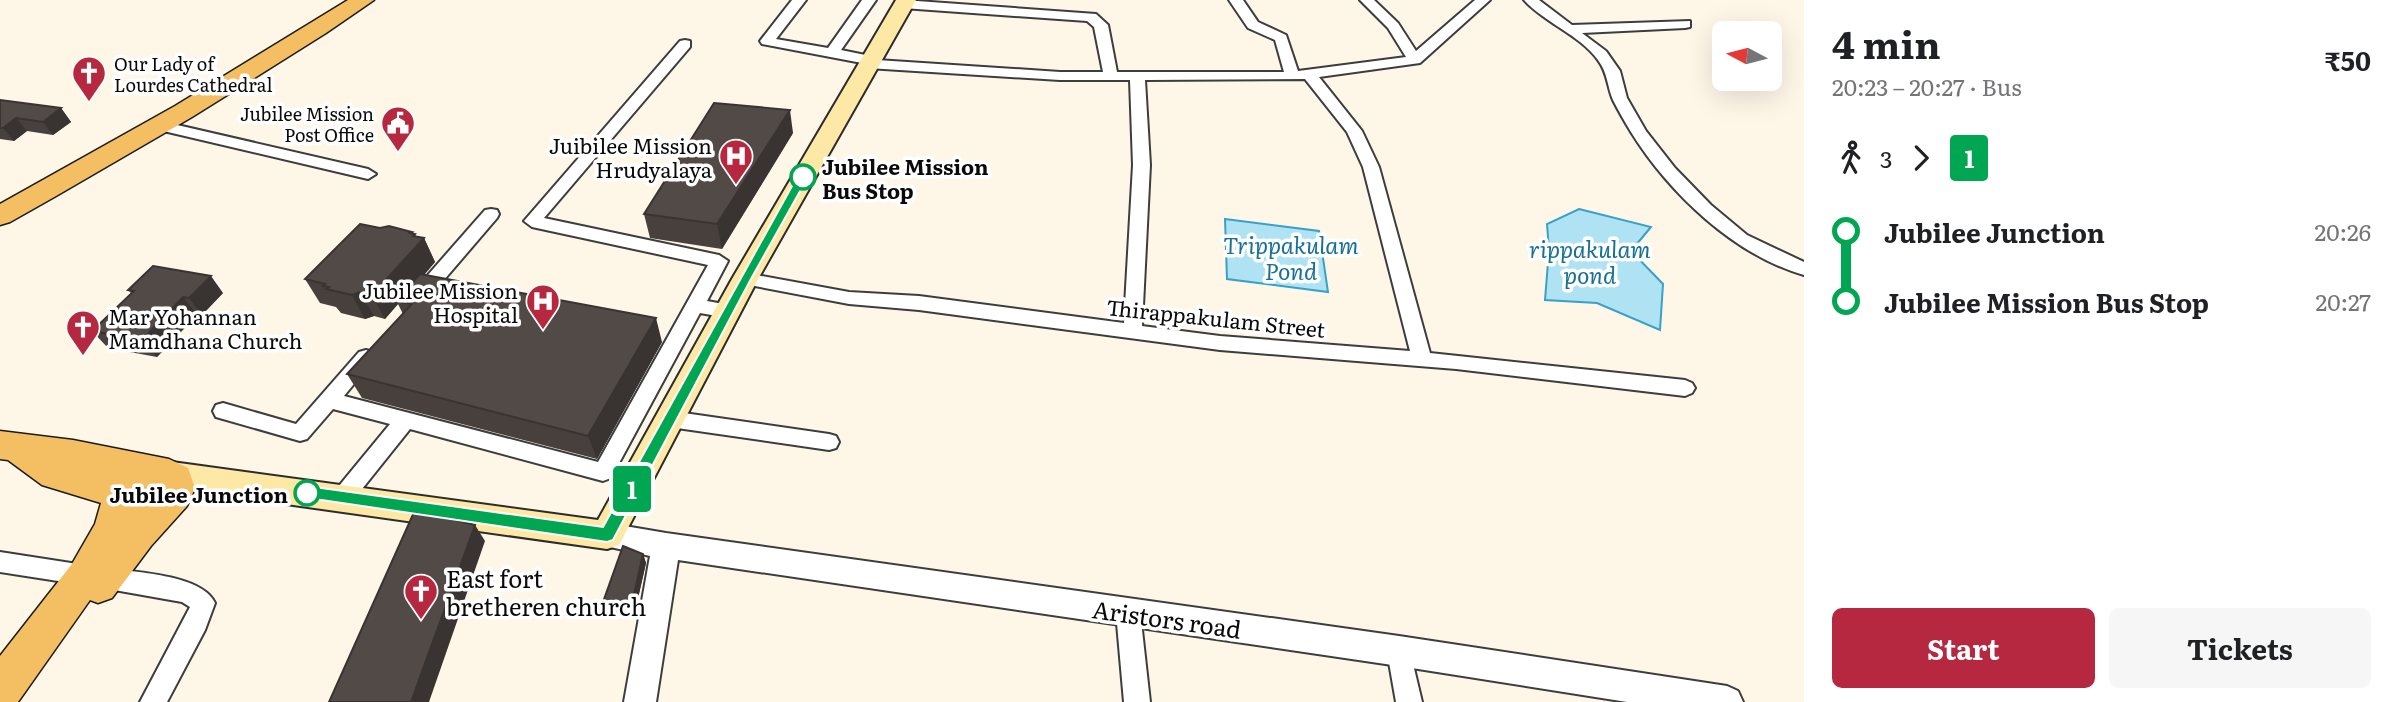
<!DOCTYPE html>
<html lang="en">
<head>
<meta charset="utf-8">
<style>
  :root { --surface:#fff; --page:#f6f6f6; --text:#202124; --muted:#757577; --accent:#b52840 }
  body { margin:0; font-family:Literata,serif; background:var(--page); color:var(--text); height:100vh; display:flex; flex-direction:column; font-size:26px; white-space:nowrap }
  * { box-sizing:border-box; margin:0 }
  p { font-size:23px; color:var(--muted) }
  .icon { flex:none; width:38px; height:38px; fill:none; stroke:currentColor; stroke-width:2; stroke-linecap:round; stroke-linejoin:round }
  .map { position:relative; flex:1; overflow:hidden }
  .side { display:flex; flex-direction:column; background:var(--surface); width:595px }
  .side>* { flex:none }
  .badge { padding:0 14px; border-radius:5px; font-size:24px; line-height:46px }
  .needle { width:46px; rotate:277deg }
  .tools { position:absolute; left:1712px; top:21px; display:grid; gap:14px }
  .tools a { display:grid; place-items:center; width:70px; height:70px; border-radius:10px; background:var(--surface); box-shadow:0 7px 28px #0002; font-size:35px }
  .map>.badge { position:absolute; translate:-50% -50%; box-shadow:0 0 0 4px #fff }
  .legs { display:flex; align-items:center; gap:10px; height:77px; padding:0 28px; font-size:23px }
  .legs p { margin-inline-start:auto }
  .headline { display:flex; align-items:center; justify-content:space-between; height:119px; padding:0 28px }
  h1 { font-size:38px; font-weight:700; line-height:52px }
  .button { display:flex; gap:14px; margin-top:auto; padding:14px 28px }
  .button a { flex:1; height:80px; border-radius:10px; background:var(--accent); color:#fff; font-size:28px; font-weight:700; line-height:80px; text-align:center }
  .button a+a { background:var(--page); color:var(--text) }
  ul { padding:0 28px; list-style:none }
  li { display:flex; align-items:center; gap:24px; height:70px; font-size:26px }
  li i { display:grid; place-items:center; width:10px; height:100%; margin:0 9px; background:currentColor }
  li i::after { content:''; width:18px; height:18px; margin:-9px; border:5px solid; border-radius:50%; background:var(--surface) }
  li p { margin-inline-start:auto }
  li:first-child i { background:linear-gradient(#0000 50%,currentColor 0) }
  li:last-child i { background:linear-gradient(currentColor 50%,#0000 0) }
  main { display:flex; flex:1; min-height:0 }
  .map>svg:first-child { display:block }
</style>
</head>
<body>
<main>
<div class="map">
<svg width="1804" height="702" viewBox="0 0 1804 702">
  <rect width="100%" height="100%" fill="#fef7e8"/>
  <g fill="#afe3f4" stroke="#38a1c8" stroke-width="2">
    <polygon points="1579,209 1651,227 1631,251 1663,284 1660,330 1597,303 1545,300 1549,250 1547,224"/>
    <polygon points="1225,219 1319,231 1328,292 1227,279"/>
  </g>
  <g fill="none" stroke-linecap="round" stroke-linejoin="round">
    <g stroke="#3d3d3d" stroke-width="4">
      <g id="minor">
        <path d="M792 0H806L776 39 828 48 862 0H876L841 50 875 57 877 60 1060 72H1103L1094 27 1087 21 903 8 896 4 903 0 1096 14 1108 25 1117 72H1284L1275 40 1248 28 1229 0H1243L1258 22 1286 35 1298 71 1406 57 1388 28 1360 0H1374L1398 23 1416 51 1475 0H1490L1420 63 1319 77 1362 131 1379 167 1430 353 1685 380 1692 383 1695 388 1692 393 1685 396 1456 369 1220 350 919 310 849 304 739 283 736 279 739 275 745 273 849 292 919 296 1124 323 1133 165 1130 80H1060L868 68 863 67 862 63 762 44 760 41ZM1305 79 1347 132 1363 167 1410 351 1220 336 1142 326 1150 165 1145 80Z"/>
        <path d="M1524 0H1539L1572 25 1690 21V27L1685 28 1582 33 1606 51 1620 71 1627 98 1646 131 1675 168 1711 205 1747 235 1804 262V275C1734 255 1669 193 1631 132 1625 122 1618 110 1613 100 1607 86 1608 73 1598 60 1580 35 1545 23 1524 0Z"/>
        <polygon points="685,40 690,41 690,47 544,218 719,255 728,261 707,301 735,306 737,311 735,316 728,318 700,313 611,478 603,481 410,429 350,504 342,507 334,504 331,498 334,492 390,424 333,409 307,439 300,441 216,417 213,411 216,405 223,403 296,424 359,352 366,350 373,352 376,357 344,396 598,462 708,265 532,227 524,221 680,41"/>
        <polygon points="160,121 368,169 376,174 368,179 155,129 152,126 155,123"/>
        <polygon points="491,209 497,210 499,214 497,218 425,302 413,302 410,297 413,292 485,210"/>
        <polygon points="670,411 829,434 836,436 839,442 836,448 829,450 670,427 663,425 660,419 663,413"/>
        <path d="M0 552 84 565 92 568 94 572 103 568C132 572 202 574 215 603L205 630 167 702H140L190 607 182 602 103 588 95 585 93 581 84 585 0 572Z"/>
        <polygon points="1128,601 1136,604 1140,612 1150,702 1124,702 1116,612 1120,604"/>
        <polygon points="1399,639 1408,643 1422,702 1396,702 1387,651 1390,643"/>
      </g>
    </g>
    <g stroke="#3d3d3d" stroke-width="4">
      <polygon id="tertiary" points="607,523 666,533 1399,636 1727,686 1738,691 1743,702 1627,702 1399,666 678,560 656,702 624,702 650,556 597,544 593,535 597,526"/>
    </g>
    <g stroke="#2c2c2c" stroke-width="4">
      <polygon id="secondary" points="896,0 916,0 758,279 619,545 607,549 172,488 161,484 156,475 161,466 172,462 598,520 732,279"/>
    </g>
    <g stroke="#1b1b1b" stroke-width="3">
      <g id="primary">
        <polygon points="348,0 374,0 326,33 192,117 56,196 10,222 0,225 0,204 175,106"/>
        <path d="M0 431 73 440 169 459 188 468 195 488 187 506 151 546 112 598 98 603 90 600 18 702H0V656L72 564 95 524 101 503 42 485 8 460 0 459ZM159 487 148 498 140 500Z"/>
      </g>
    </g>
    <use href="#minor" fill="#fff" fill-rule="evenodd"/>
    <use href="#tertiary" fill="#fff" fill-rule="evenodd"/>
    <use href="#secondary" fill="#fde8a5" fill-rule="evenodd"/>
    <use href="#primary" fill="#f4be62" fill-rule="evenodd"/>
  </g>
  <g fill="#47403d">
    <polygon points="0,100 61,108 71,122 53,135 27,131 14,141 0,139"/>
    <polygon points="793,133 722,249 650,238 644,214"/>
    <polygon points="380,228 412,232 416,237 424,238 435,262 424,275 662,342 597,459 362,398 347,374 403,314 398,304 385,319 374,316 365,319 341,313 336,307 320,303 305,279"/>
    <polygon points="128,290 223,293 202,315 197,315 157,357 108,348 92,331 131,293"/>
    <polygon points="643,554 646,563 634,616 606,613 602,605"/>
  </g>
  <g fill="#393432">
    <polygon points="61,108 71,122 53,135 43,122"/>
    <polygon points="790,110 793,133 722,249 717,224"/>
    <polygon points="16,118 27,131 14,141 3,128"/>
    <polygon points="412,232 414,236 415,234 419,243 424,238 435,262 401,302 396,301 398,304 385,319 372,295"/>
    <polygon points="211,276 223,293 202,315 189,298"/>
    <polygon points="360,292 374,316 365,319 352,295"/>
    <polygon points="183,297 197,315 157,357 142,340"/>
    <polygon points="656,318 662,342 597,459 588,436"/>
    <polygon points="475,525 485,541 429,702 411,702"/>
    <polygon points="643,554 646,563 634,616 631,608"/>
  </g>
  <g fill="#524a47" stroke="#393432" stroke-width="2">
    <polygon points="0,100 61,108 43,122 16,118 3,128 0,128"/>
    <polygon points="714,103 790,110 717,224 644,214"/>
    <polygon points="360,224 380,228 389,226 412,232 410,233 415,234 413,236 424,238 372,295 360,292 352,295 326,289 329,287 323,286 325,284 305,279"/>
    <polygon points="153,266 211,276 189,298 183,297 142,340 92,331 134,291 128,290"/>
    <polygon points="420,274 656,318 588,436 347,374 412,304 396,301"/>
    <polygon points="415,510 475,525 411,702 329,702"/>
    <polygon points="623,546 643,554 631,608 602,605"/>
  </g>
  <polygon fill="#00a651" stroke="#fff" stroke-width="2" points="803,174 808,177 751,279 613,540 607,542 301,497 299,493 307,486 603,527 797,177"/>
  <defs>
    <g id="church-pin" transform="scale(1.75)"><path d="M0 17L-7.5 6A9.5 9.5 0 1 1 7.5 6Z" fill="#b52840" stroke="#fff"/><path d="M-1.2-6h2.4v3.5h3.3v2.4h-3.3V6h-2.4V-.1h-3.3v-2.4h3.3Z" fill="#fff"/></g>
    <g id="civic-pin" transform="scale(1.75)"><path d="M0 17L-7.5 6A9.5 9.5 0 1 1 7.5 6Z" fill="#b52840" stroke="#fff"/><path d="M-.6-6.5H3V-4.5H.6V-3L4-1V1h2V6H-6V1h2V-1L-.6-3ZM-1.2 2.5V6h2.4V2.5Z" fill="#fff"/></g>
    <g id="hospital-pin" transform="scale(1.75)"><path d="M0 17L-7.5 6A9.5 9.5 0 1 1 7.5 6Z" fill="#b52840" stroke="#fff"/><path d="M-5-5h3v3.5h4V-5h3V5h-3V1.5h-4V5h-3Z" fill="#fff"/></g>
  </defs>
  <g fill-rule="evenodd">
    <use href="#church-pin" x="89" y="73"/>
    <use href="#civic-pin" x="398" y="123"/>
    <use href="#hospital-pin" x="736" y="156"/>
    <use href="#hospital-pin" x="543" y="301"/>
    <use href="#church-pin" x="83" y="327"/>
    <use href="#church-pin" x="421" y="591"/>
  </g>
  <g fill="#fff" stroke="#00a651" stroke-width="3.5">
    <circle cx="803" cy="177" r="12"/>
    <circle cx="307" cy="493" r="12"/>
  </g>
  <g text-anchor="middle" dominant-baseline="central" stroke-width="7" stroke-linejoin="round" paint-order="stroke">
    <g font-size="18" fill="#0a0a0a" stroke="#fff" text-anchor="start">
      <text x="114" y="63">Our Lady of<tspan x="114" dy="21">Lourdes Cathedral</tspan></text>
      <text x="374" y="113" text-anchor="end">Jubilee Mission<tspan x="374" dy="21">Post Office</tspan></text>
    </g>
    <g font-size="21" fill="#0a0a0a" stroke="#fff" text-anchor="end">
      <text x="712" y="144">Juibilee Mission<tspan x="712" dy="24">Hrudyalaya</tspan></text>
      <text x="518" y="289">Jubilee Mission<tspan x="518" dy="24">Hospital</tspan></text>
      <text x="108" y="315" text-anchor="start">Mar Yohannan<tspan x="108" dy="24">Mamdhana Church</tspan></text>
    </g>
    <g font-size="21" font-weight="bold" fill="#0a0a0a" stroke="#fff" text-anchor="start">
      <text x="822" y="165">Jubilee Mission<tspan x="822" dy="24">Bus Stop</tspan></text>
      <text x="288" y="493" text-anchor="end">Jubilee Junction</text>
    </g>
    <g font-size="21" fill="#0a0a0a" stroke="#fff">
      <text transform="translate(1216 317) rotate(6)">Thirappakulam Street</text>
    </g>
    <g font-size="23" font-style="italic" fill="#197097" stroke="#fff">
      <text x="1291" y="244">Trippakulam<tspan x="1291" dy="26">Pond</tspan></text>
      <text x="1590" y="248">rippakulam<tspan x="1590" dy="26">pond</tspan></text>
    </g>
    <g font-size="24" fill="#0a0a0a" stroke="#fff" text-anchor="start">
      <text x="446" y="577">East fort<tspan x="446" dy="28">bretheren church</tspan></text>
    </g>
    <g font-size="24" fill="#0a0a0a" stroke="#fff">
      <text transform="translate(1167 618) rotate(8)">Aristors road</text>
    </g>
  </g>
</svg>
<div class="tools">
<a><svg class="needle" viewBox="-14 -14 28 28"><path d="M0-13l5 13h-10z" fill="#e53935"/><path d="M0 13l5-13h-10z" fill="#757577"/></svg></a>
</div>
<b class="badge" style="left:632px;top:489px;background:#00a651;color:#fff">1</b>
</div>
<section class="side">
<div class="headline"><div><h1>4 min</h1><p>20:23 – 20:27 · Bus</p></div><b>₹50</b></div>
<div class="legs"><svg class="icon" aria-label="walk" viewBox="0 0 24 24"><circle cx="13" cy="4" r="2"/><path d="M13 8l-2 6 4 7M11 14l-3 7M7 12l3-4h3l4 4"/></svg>3<svg class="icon" aria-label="forward" viewBox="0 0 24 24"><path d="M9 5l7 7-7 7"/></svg><b class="badge" style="background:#00a651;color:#fff">1</b></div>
<ul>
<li><i style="color:#00a651"></i><b>Jubilee Junction</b><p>20:26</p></li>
<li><i style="color:#00a651"></i><b>Jubilee Mission Bus Stop</b><p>20:27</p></li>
</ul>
<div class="button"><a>Start</a><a>Tickets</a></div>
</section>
</main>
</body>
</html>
